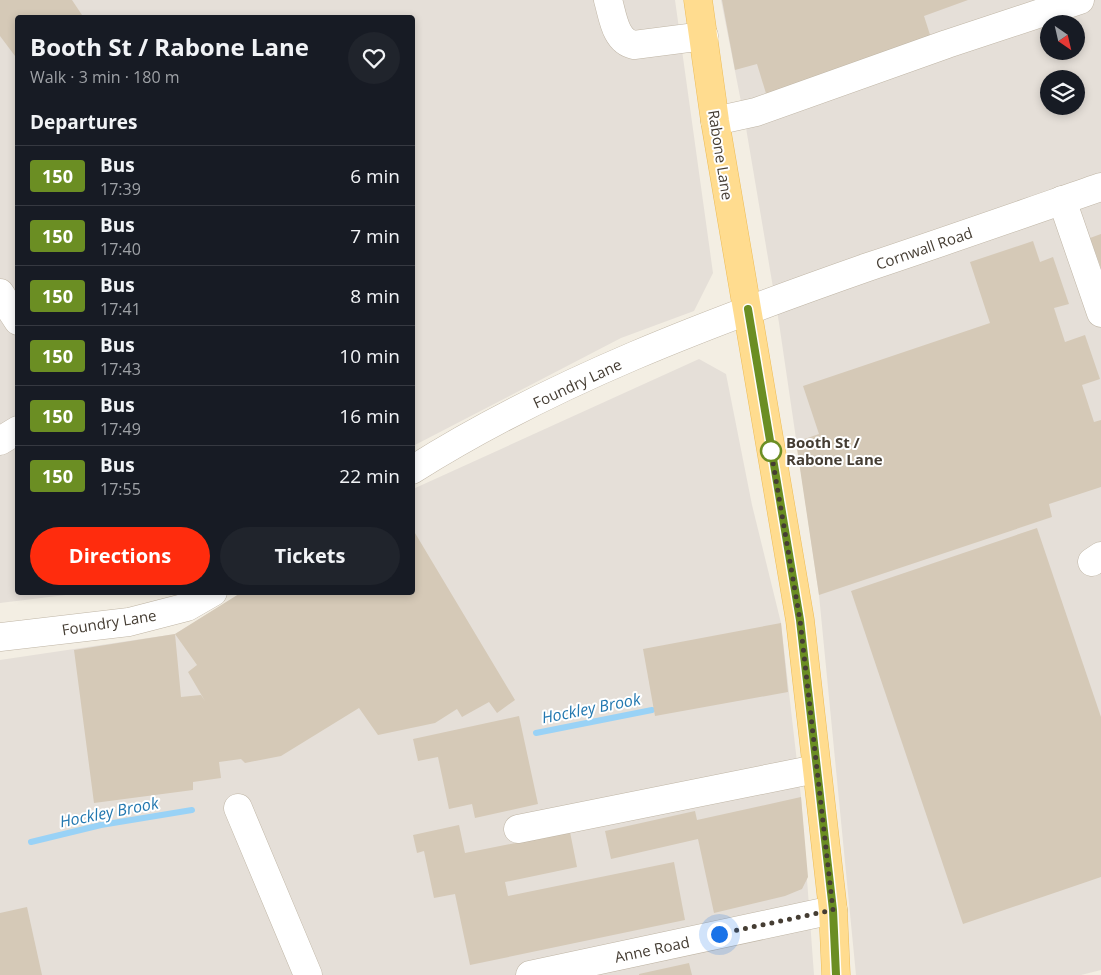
<!DOCTYPE html>
<html lang="en">
<head>
<meta charset="utf-8">
<style>
  :root { --surface:#171b24; --page:#20242c; --text:#f1f3f6; --muted:#9ea1a6; --line:#363941; --accent:#ff2c0d }
  body { margin:0; font-family:"Open Sans",sans-serif; background:var(--page); color:var(--text); height:100vh; display:flex; flex-direction:column; font-size:19px; white-space:nowrap }
  * { box-sizing:border-box; margin:0 }
  p { font-size:16px; color:var(--muted) }
  .icon { flex:none; width:28px; height:28px; fill:none; stroke:currentColor; stroke-width:2; stroke-linecap:round; stroke-linejoin:round }
  .map { position:relative; flex:1; overflow:hidden }
  .panel { position:absolute; left:15px; top:15px; width:400px; height:580px; display:flex; flex-direction:column; background:var(--surface); border-radius:5px; box-shadow:0 2px 8px #0003 }
  .panel>* { flex:none }
  .badge { padding:0 10px; border-radius:4px; font-size:18px; line-height:32px }
  .needle { width:32px; rotate:146deg }
  .tools { position:absolute; left:1040px; top:15px; display:grid; gap:10px }
  .tools a { display:grid; place-items:center; width:45px; height:45px; border-radius:50%; background:var(--surface); box-shadow:0 2px 8px #0003; font-size:25px }
  .you { position:absolute; width:25px; height:25px; margin:-12px; border:4px solid #fff; border-radius:50%; background:#1a73e8; box-shadow:0 0 0 8px #1a73e833 }
  .map>.badge { position:absolute; translate:-50% -50%; box-shadow:0 0 0 2px #fff }
  h2 { padding:0 15px; font-size:19px; line-height:45px }
  .round { display:grid; place-items:center; flex:none; width:52px; height:52px; border-radius:26px; background:var(--page) }
  .head { display:flex; align-items:center; justify-content:space-between; height:85px; padding:0 15px }
  h1 { font-size:24px; font-weight:700; line-height:38px }
  .action { display:flex; gap:10px; margin-top:auto; padding:10px 15px }
  .action a { flex:1; height:58px; border-radius:30px; background:var(--accent); color:#fff; font-size:20px; font-weight:700; line-height:58px; text-align:center }
  .action a+a { background:var(--page); color:var(--text) }
  ul { padding:0; list-style:none }
  li { display:flex; align-items:center; gap:15px; height:60px; padding:0 15px; border-top:1px solid var(--line) }
  li div { flex:1 }
  li b { display:block; font-size:19px }
  li em { font-style:normal }
  li .badge { min-width:55px; font-weight:700; text-align:center }
  .map>svg:first-child { display:block }
</style>
</head>
<body>
<div class="map">
<svg width="1101" height="975" viewBox="0 0 1101 975">
  <rect width="100%" height="100%" fill="#f3eee3"/>
  <g fill="#e5dfd8" fill-rule="evenodd">
    <polygon points="0,0 675,0 713,273 694,311 621,338 413,446 412,18 18,18 18,592 82,593 0,603"/>
    <path d="M721 0H1101V970L1081 975H856L819 595 779 323 745 122ZM1049 24H1076V51H1049ZM1049 79H1076V106H1049Z"/>
    <polygon points="699,359 726,374 752,505 781,623 801,797 814,975 0,975 0,660 175,634 242,593 412,592 413,489"/>
  </g>
  <g fill="none" stroke-linecap="round" stroke-linejoin="round">
    <g stroke="#99d2f6" stroke-width="6">
      <polyline points="536,733 652,710"/>
      <polyline points="31,842 101,825 192,810"/>
    </g>
  </g>
  <g fill="#d5c9b7" fill-rule="evenodd">
    <polygon points="0,0 72,0 84,18 18,18 18,60 0,36"/>
    <polygon points="722,0 968,0 924,16 932,41 768,100 757,64 735,70"/>
    <polygon points="1101,234 1101,268 1090,238"/>
    <polygon points="1033,241 1040,262 1053,257 1069,304 1054,308 1065,342 1085,335 1100,379 1082,385 1094,422 1101,420 1101,487 1049,504 1052,517 819,595 796,442 819,434 803,386 990,323 970,262"/>
    <path d="M412 528 515 700 497 713 489 702 462 717 457 709 435 723 378 735 359 708 281 756 245 763 241 759 219 762 221 778 193 782V790L94 803 74 650 175 634 242 592H412ZM175 634 197 665 188 672 205 701 201 695 181 697Z"/>
    <polygon points="1037,528 1101,717 1101,877 963,924 851,591"/>
    <polygon points="781,623 788,692 655,716 643,649"/>
    <polygon points="519,716 538,804 475,818 472,804 449,809 438,757 418,761 413,739"/>
    <polygon points="801,797 808,877 802,889 785,896 714,913 698,839 611,859 605,831 695,811 697,820"/>
    <polygon points="459,825 465,853 570,832 577,867 505,882 508,896 674,862 685,920 470,965 455,894 434,898 424,851 417,853 413,835"/>
    <polygon points="27,907 42,975 0,975 0,913"/>
    <polygon points="689,963 692,975 639,975 639,974"/>
  </g>
  <g fill="none" stroke-linecap="round" stroke-linejoin="round">
    <g stroke="#bfb5a5" stroke-width="29">
      <g id="minor">
        <path d="M608 0C613 17 615 41 634 45L704 36"/>
        <polyline points="715,121 756,112 947,44 1080,0"/>
        <polyline points="1062,200 1101,313"/>
        <polyline points="0,293 18,321"/>
        <polyline points="0,441 18,430"/>
        <path d="M412 470C553 381 711 322 868 267 946 241 1023 214 1101 187"/>
        <polyline points="1092,562 1101,556"/>
        <polyline points="0,637 129,622 187,607 213,592"/>
        <polyline points="238,808 308,975"/>
        <polyline points="518,829 816,769"/>
        <polyline points="530,975 833,910"/>
      </g>
    </g>
    <g stroke="#edbc57" stroke-width="29">
      <polyline id="major" points="698,0 715,121 800,620 833,910 836,975"/>
    </g>
    <use href="#minor" stroke="#fff" stroke-width="28"/>
    <use href="#major" stroke="#ffdc8f" stroke-width="28"/>
  </g>
  <g fill="none" stroke-linecap="round" stroke-linejoin="round">
    <g stroke="#fff" stroke-width="11">
      <polyline id="line" points="748,309 800,620 833,910 836,975"/>
    </g>
    <use href="#line" stroke="#6b8e23" stroke-width="8"/>
    <polyline stroke="#453d33" stroke-width="5" stroke-dasharray="0 9" points="719,934 833,910 800,620 770,445 771,451"/>
  </g>
  <circle fill="#fff" stroke="#6b8e23" stroke-width="2.5" cx="771" cy="451" r="10"/>
  <g text-anchor="middle" dominant-baseline="central" stroke-width="4" stroke-linejoin="round" paint-order="stroke">
    <g font-size="15" fill="#453d33" stroke="#fff">
      <text transform="translate(721 155) rotate(81)">Rabone Lane</text>
      <text transform="translate(924 248) rotate(-19)">Cornwall Road</text>
      <text transform="translate(577 383) rotate(-25)">Foundry Lane</text>
      <text transform="translate(109 622) rotate(-9)">Foundry Lane</text>
      <text transform="translate(652 949) rotate(-12)">Anne Road</text>
    </g>
    <g font-size="15" font-weight="bold" fill="#453d33" stroke="#fff" text-anchor="start">
      <text x="786" y="442">Booth St /<tspan x="786" dy="17">Rabone Lane</tspan></text>
    </g>
    <g font-size="16" font-style="italic" fill="#2378b0" stroke="#fff">
      <text transform="translate(591 708) rotate(-11)">Hockley Brook</text>
      <text transform="translate(109 812) rotate(-11)">Hockley Brook</text>
    </g>
  </g>
</svg>
<div class="tools">
<a><svg class="needle" viewBox="-14 -14 28 28"><path d="M0-13l5 13h-10z" fill="#e53935"/><path d="M0 13l5-13h-10z" fill="#9ea1a6"/></svg></a>
<a><svg class="icon" aria-label="layers" viewBox="0 0 24 24"><path d="M12 4l9 5-9 5-9-5zM3 14l9 5 9-5"/></svg></a>
</div>
<div class="you" style="left:719px;top:934px"></div>
<section class="panel">
<div class="head"><div><h1>Booth St / Rabone Lane</h1><p>Walk · 3 min · 180 m</p></div><a class="round"><svg class="icon" aria-label="heart" viewBox="0 0 24 24"><path d="M12 20l-8-8c-3-5 5-10 8-4 3-6 11-1 8 4z"/></svg></a></div>
<h2>Departures</h2>
<ul>
<li><span class="badge" style="background:#6b8e23;color:#fff">150</span><div><b>Bus</b><p>17:39</p></div><em>6 min</em></li>
<li><span class="badge" style="background:#6b8e23;color:#fff">150</span><div><b>Bus</b><p>17:40</p></div><em>7 min</em></li>
<li><span class="badge" style="background:#6b8e23;color:#fff">150</span><div><b>Bus</b><p>17:41</p></div><em>8 min</em></li>
<li><span class="badge" style="background:#6b8e23;color:#fff">150</span><div><b>Bus</b><p>17:43</p></div><em>10 min</em></li>
<li><span class="badge" style="background:#6b8e23;color:#fff">150</span><div><b>Bus</b><p>17:49</p></div><em>16 min</em></li>
<li><span class="badge" style="background:#6b8e23;color:#fff">150</span><div><b>Bus</b><p>17:55</p></div><em>22 min</em></li>
</ul>
<div class="action"><a>Directions</a><a>Tickets</a></div>
</section>
</div>
</body>
</html>
